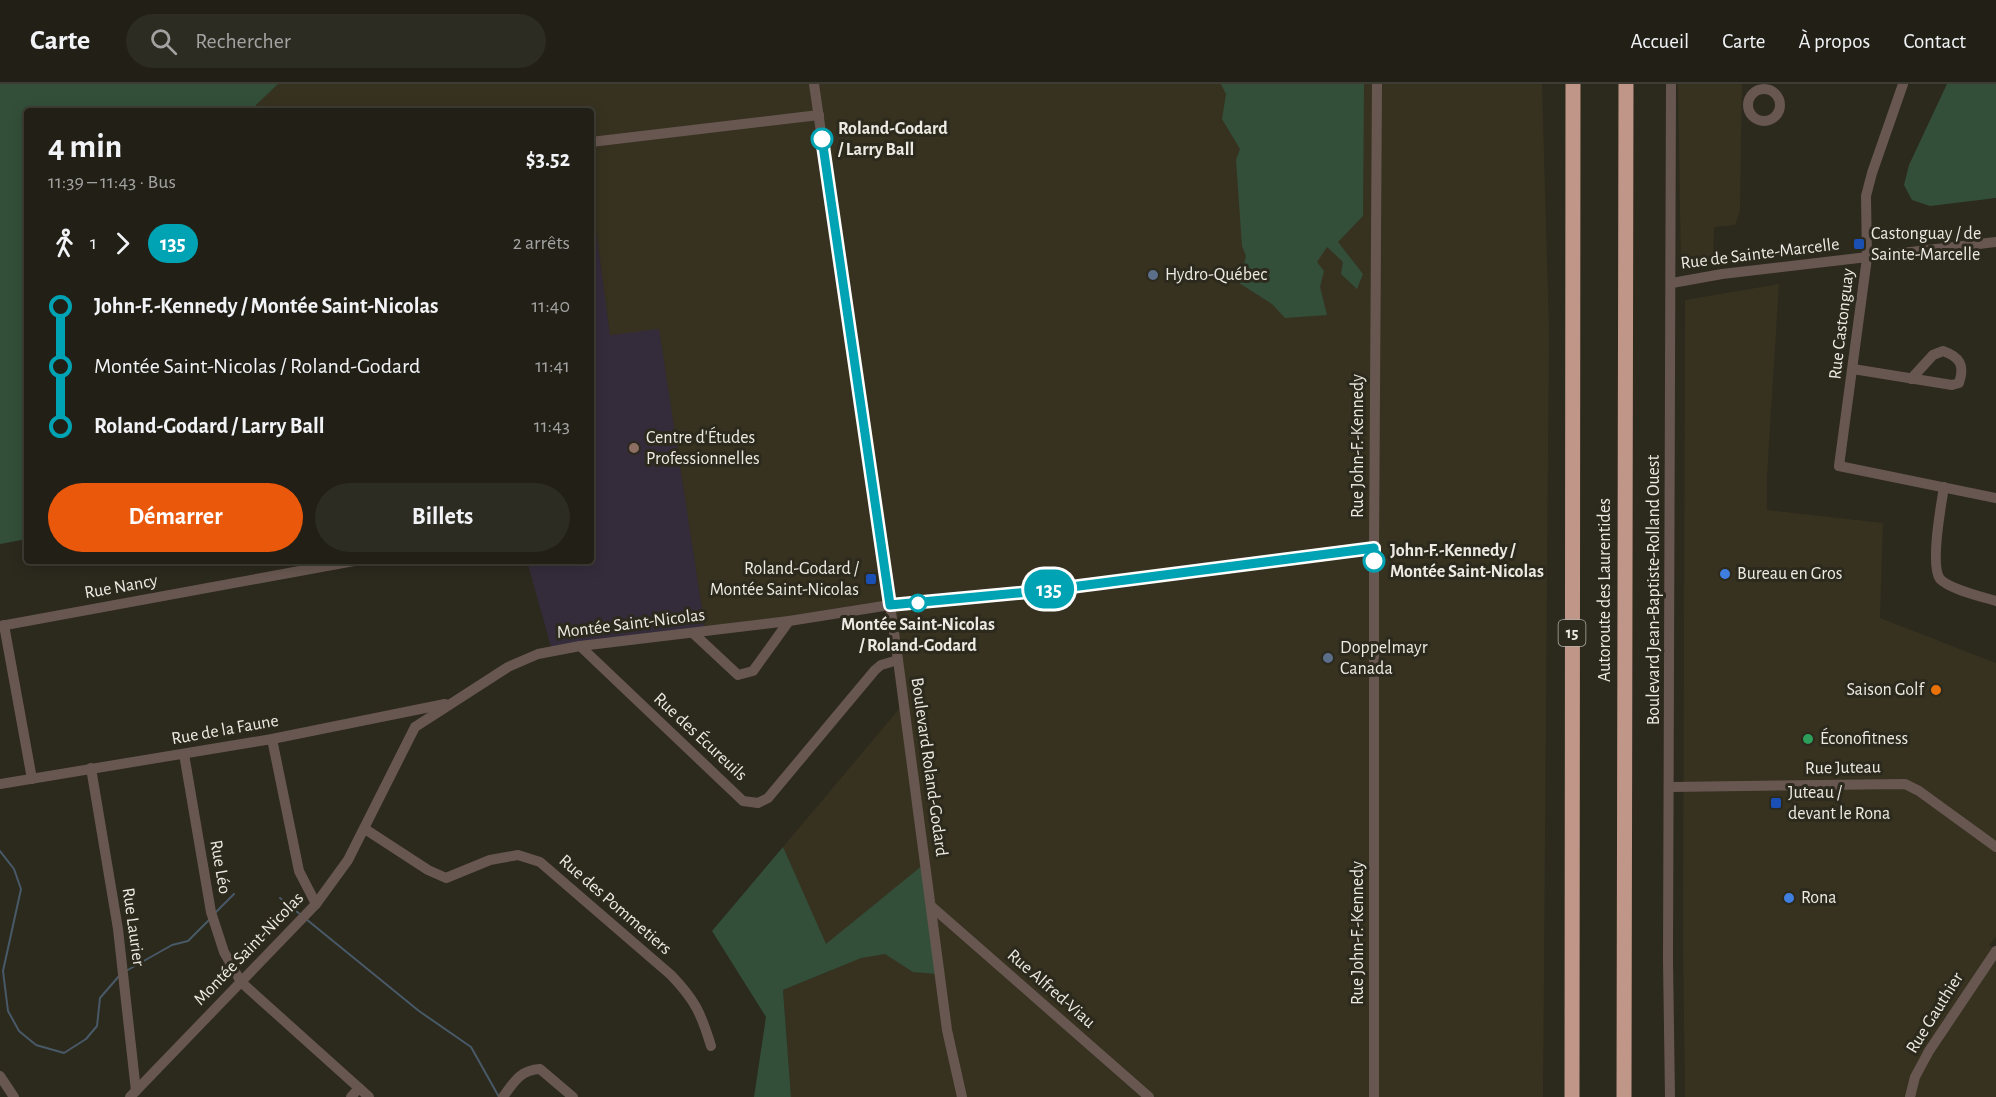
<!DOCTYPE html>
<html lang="fr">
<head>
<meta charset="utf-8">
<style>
  :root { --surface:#211f16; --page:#2d2c23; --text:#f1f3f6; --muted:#a2a2a1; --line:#3e3d35; --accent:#ea580c }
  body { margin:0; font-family:"Alegreya Sans",sans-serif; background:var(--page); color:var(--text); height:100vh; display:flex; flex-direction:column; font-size:22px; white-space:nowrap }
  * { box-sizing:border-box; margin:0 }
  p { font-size:20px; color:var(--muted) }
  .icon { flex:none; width:33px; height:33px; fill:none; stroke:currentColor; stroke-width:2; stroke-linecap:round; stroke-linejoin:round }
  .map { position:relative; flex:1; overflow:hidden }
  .side { position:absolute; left:24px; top:24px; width:570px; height:456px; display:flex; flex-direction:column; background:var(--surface); border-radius:6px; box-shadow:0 3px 15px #0003,0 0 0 2px var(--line) }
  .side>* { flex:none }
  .badge { padding:0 12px; border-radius:20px; font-size:21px; line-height:39px }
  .map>.badge { position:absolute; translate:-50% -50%; box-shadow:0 0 0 3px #fff }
  .legs { display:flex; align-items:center; gap:9px; height:66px; padding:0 24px; font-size:20px }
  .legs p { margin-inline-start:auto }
  .headline { display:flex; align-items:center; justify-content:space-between; height:102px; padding:0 24px }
  h1 { font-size:33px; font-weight:700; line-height:45px }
  .primary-button { display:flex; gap:12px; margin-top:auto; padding:12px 24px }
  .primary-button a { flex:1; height:69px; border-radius:36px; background:var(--accent); color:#fff; font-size:24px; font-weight:700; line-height:69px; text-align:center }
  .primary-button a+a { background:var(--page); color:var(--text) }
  ul { padding:0 24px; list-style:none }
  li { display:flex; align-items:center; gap:21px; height:60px; font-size:22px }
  li i { display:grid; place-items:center; width:9px; height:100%; margin:0 8px; background:currentColor }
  li i::after { content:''; width:15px; height:15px; margin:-8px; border:4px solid; border-radius:50%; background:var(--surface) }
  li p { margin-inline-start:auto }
  li:first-child i { background:linear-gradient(#0000 50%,currentColor 0) }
  li:last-child i { background:linear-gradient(currentColor 50%,#0000 0) }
  header { display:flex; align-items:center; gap:36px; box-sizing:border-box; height:84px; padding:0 30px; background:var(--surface); border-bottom:2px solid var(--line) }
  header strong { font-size:28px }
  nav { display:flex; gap:33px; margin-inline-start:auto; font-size:21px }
  .search { width:420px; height:54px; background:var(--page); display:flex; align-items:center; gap:15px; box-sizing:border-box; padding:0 21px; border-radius:33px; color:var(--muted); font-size:22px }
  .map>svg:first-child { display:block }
</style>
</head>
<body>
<header>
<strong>Carte</strong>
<div class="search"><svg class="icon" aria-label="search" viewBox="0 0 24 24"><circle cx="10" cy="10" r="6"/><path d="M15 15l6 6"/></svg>Rechercher</div>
<nav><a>Accueil</a><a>Carte</a><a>À propos</a><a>Contact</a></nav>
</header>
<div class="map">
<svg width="1996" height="1013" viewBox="0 0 1996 1013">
  <rect width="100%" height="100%" fill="#2c291d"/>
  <g fill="#373220">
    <polygon points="278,0 1542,0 1549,246 1543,1013 791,1013 783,906 832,886 783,763 899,625 890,522 705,545 659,246 610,251 591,110 591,27 257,27 256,21"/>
    <polygon points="1678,0 1742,0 1740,127 1735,141 1714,143 1713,181 1681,181"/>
    <polygon points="1779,200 1767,391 1767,426 1883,439 1880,534 1996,579 1996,853 1989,861 1996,865 1996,1013 1685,1013 1683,857 1685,216"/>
  </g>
  <polygon fill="#352c3b" points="591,110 610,251 659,245 705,545 552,566 527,477 591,477"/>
  <g fill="#334f39">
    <polygon points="0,0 278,0 256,21 257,27 27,27 27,455 0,460"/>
    <polygon points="1221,0 1364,0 1363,132 1338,158 1363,190 1357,205 1341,190 1343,178 1327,163 1317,178 1324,187 1320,203 1327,231 1285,234 1272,220 1239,199 1246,172 1242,162 1236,76 1240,65 1222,35 1226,10"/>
    <polygon points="1947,0 1996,0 1996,114 1930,122 1912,116 1904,101 1909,81"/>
    <polygon points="783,763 826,860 923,781 937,890 913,888 885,870 861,874 783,906 791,1013 754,1013 766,933 712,847"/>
  </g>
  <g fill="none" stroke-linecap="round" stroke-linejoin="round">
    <g stroke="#485967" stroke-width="2">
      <polyline points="0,767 14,785 21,805 3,887 8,927 19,947 36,961 64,969 86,955 97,942 100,914 119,892"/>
      <polyline points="280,814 301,831"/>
      <polyline points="215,829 234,810"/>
      <polyline points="306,835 419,927 471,963 499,1013"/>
      <polyline points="126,887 172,861 188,857 209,836"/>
    </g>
    <g stroke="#685751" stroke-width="10">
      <polyline points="814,0 898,576 947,946 962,1013"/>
      <polyline points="1903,0 1872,89 1866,112 1867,174 1839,382 1996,414"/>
      <circle cx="1764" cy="21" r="16"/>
      <polyline points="591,58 819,31"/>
      <polyline points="1672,199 1722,190 1996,158"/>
      <path d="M1853 285 1952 301 1959 299C1965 281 1960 273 1943 267L1933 271 1911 295"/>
      <path d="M1944 403C1941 421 1930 482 1940 495 1949 505 1983 513 1996 517"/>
      <polyline points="4,541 32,695"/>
      <polyline points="0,542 354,477"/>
      <polyline points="693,549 738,591 753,587 789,537"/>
      <polyline points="580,562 743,717 758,719 768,714 875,586 881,581 898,576"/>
      <polyline points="272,655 299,787 316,820"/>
      <polyline points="184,670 211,828 224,868 241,898 369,1013"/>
      <polyline points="91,684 118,845 136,1007"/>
      <polyline points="0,700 272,655 445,620"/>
      <polyline points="1670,703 1905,700 1919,707 1996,763"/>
      <path d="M365 745 428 786 446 794 490 776 518 771 540 778 671 891C695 916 701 929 711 962"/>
      <polyline points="931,822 1149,1013"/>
      <polyline points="0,992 14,1013"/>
      <polyline points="130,1013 316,820 348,776 415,643 508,583 538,570 580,562 789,537 890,521 1039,507 1374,463"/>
      <polyline points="351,1013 359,1004"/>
      <path d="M503 1013C514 998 520 986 540 985L573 1013"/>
      <polyline points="1374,1013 1374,463 1377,0"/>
      <polyline points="1670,1013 1668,876 1671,0"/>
      <polyline points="1910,1013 1915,993 1929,967 1996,867"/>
    </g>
    <g stroke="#bf9687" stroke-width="15">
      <polyline points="1572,1013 1573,0"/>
      <polyline points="1624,1013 1626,0"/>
    </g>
  </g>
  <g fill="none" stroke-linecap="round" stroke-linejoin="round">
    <g stroke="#fff" stroke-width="14">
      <polyline id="line-1" points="822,55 890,521 1040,507 1374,464 1374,477"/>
    </g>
    <use href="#line-1" stroke="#00a3b4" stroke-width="9"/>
  </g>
  <g fill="#fff" stroke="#00a3b4" stroke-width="3">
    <circle cx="822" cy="55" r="10"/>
    <circle cx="1374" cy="477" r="10"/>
    <circle cx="918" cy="519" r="8"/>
  </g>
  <g fill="#1a4fb4" stroke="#2c291d" stroke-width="2">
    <rect x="1853" y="154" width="12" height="12" rx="3"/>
    <rect x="865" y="489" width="12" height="12" rx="3"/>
    <rect x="1770" y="713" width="12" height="12" rx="3"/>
  </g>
  <g fill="#5c6f8a" stroke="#2c291d" stroke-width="2">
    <circle cx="1153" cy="191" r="6"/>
    <circle cx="1328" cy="574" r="6"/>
  </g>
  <circle fill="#8d6e63" stroke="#2c291d" stroke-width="2" cx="634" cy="364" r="6"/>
  <g fill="#3f7fe0" stroke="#2c291d" stroke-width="2">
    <circle cx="1725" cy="490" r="6"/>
    <circle cx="1789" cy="814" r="6"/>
  </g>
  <circle fill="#e8710a" stroke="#2c291d" stroke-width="2" cx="1936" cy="606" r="6"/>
  <circle fill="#2e9e5b" stroke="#2c291d" stroke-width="2" cx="1808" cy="655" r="6"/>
  <g text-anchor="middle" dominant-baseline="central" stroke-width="6" stroke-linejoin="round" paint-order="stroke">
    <rect fill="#2c291d" stroke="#b2b0a8" stroke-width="1.5" x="1558.5" y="536" width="27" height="26" rx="4.5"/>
    <g font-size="16" font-weight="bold" fill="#eceae3">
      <text x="1572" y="549">15</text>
    </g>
    <g font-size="18" font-weight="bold" fill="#eceae3" stroke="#2c291d" text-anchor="start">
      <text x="838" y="45">Roland-Godard<tspan x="838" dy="21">/ Larry Ball</tspan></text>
      <text x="1390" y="467">John-F.-Kennedy /<tspan x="1390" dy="21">Montée Saint-Nicolas</tspan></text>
      <text x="918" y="541" text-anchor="middle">Montée Saint-Nicolas<tspan x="918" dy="21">/ Roland-Godard</tspan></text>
    </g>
    <g font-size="18" fill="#eceae3" stroke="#2c291d" text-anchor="start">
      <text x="1871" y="150">Castonguay / de<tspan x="1871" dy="21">Sainte-Marcelle</tspan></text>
      <text x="1165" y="191">Hydro-Québec</text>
      <text x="646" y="354">Centre d'Études<tspan x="646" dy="21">Professionnelles</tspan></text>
      <text x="859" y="485" text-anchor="end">Roland-Godard /<tspan x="859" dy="21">Montée Saint-Nicolas</tspan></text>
      <text x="1737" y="490">Bureau en Gros</text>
      <text x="1340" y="564">Doppelmayr<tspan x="1340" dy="21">Canada</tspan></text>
      <text x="1924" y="606" text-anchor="end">Saison Golf</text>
      <text x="1820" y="655">Éconofitness</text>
      <text x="1788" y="709">Juteau /<tspan x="1788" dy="21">devant le Rona</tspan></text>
      <text x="1801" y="814">Rona</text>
    </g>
    <g font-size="18" fill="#eceae3" stroke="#2c291d">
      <text transform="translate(1760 170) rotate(-7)">Rue de Sainte-Marcelle</text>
      <text transform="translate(1842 240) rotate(-83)">Rue Castonguay</text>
      <text transform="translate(1358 362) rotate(-90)">Rue John-F.-Kennedy</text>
      <text transform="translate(121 503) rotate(-10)">Rue Nancy</text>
      <text transform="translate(1605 506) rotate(-90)">Autoroute des Laurentides</text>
      <text transform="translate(1654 506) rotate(-90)">Boulevard Jean-Baptiste-Rolland Ouest</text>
      <text transform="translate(631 540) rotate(-7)">Montée Saint-Nicolas</text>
      <text transform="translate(225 646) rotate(-10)">Rue de la Faune</text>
      <text transform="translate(700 653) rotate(43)">Rue des Écureuils</text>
      <text transform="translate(929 683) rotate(82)">Boulevard Roland-Godard</text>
      <text transform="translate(1843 684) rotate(-1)">Rue Juteau</text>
      <text transform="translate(220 783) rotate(80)">Rue Léo</text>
      <text transform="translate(615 821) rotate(41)">Rue des Pommetiers</text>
      <text transform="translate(133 843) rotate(82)">Rue Laurier</text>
      <text transform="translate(1358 849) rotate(-90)">Rue John-F.-Kennedy</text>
      <text transform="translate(249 865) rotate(-46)">Montée Saint-Nicolas</text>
      <text transform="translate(1051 905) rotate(41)">Rue Alfred-Viau</text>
      <text transform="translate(1935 929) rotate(-58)">Rue Gauthier</text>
    </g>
  </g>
</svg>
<b class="badge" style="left:1049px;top:505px;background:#00a3b4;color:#fff">135</b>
<section class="side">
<div class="headline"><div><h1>4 min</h1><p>11:39 – 11:43 · Bus</p></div><b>$3.52</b></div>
<div class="legs"><svg class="icon" aria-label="walk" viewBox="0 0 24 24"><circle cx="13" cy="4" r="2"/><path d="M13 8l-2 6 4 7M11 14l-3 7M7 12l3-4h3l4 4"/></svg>1<svg class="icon" aria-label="forward" viewBox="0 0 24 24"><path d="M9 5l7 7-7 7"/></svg><b class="badge" style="background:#00a3b4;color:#fff">135</b><p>2 arrêts</p></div>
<ul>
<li><i style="color:#00a3b4"></i><b>John-F.-Kennedy / Montée Saint-Nicolas</b><p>11:40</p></li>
<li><i style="color:#00a3b4"></i><span>Montée Saint-Nicolas / Roland-Godard</span><p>11:41</p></li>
<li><i style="color:#00a3b4"></i><b>Roland-Godard / Larry Ball</b><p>11:43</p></li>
</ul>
<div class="primary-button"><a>Démarrer</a><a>Billets</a></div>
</section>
</div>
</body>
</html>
